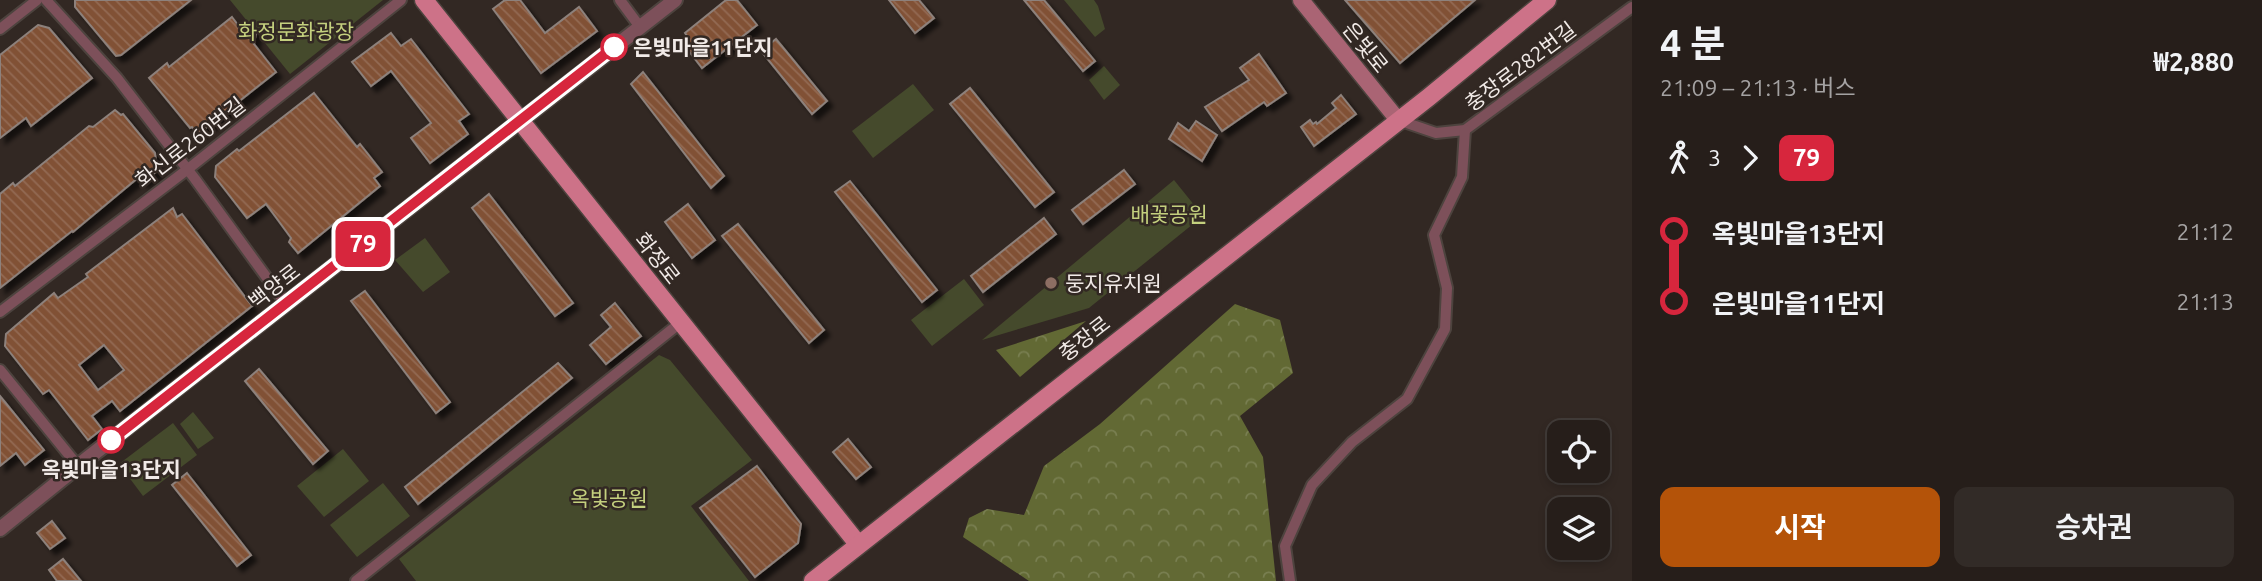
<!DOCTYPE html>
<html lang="ko">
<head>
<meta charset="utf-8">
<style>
  :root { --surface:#261e1a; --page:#322b27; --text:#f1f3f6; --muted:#a4a2a2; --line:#423c39; --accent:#b45309 }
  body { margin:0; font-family:Ubuntu,"Noto Sans KR",sans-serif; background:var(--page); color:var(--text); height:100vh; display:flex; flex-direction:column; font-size:26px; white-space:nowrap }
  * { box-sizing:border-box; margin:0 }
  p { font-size:23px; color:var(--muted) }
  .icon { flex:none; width:38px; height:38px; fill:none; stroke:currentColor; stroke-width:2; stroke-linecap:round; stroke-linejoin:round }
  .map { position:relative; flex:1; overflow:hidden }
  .drawer { display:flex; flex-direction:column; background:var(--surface); width:630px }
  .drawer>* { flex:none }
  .badge { padding:0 14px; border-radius:10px; font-size:24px; line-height:46px }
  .tools { position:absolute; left:1547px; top:420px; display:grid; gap:14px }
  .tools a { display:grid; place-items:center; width:63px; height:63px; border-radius:14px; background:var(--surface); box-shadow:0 4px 10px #0003,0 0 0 2px var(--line); font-size:35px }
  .map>.badge { position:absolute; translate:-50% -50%; box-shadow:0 0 0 4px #fff }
  .legs { display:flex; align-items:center; gap:10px; height:77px; padding:0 28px; font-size:23px }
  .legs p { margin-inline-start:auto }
  .head { display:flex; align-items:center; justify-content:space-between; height:119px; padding:0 28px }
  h1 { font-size:38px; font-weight:700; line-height:52px }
  .action { display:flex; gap:14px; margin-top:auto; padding:14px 28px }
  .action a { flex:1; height:80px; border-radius:14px; background:var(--accent); color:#fff; font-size:28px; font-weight:700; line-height:80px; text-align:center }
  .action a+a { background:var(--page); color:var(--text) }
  ul { padding:0 28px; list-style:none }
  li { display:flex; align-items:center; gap:24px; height:70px; font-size:26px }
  li i { display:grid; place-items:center; width:10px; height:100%; margin:0 9px; background:currentColor }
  li i::after { content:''; width:18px; height:18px; margin:-9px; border:5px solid; border-radius:50%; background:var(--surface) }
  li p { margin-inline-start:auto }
  li:first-child i { background:linear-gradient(#0000 50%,currentColor 0) }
  li:last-child i { background:linear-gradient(currentColor 50%,#0000 0) }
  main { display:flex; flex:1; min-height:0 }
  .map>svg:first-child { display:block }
</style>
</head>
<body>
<main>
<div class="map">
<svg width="1632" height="581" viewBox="0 0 1632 581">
  <defs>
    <pattern id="forest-crowns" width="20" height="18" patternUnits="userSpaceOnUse" patternTransform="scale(1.75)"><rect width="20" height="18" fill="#626934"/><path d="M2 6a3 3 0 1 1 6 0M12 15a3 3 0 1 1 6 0" fill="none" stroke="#797f51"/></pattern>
    <pattern id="building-back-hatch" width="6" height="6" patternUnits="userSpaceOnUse" patternTransform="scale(1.75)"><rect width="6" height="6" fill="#815136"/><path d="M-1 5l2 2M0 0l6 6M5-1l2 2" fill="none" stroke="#936a53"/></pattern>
    <filter id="shadow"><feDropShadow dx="5.5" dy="5.5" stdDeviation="2" flood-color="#0009"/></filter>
  </defs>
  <rect width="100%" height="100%" fill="#322823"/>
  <g fill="url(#forest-crowns)">
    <polygon points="1235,304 1280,320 1293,373 1240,416 1263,457 1276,581 1029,581 963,537 969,518 987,509 1024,515 1044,466 1100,424"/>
    <polygon points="1086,321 1020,377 996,350"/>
  </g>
  <g fill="#454a2c">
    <polygon points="230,0 383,0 290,74"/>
    <polygon points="1064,0 1094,0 1098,6 1105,29 1095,37"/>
    <polygon points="1104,66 1120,85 1104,100 1089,80"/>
    <polygon points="913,84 934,110 873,158 852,131"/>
    <polygon points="1174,180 1203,216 1089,308 982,340"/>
    <polygon points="425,238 450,272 423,292 395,260"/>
    <polygon points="964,279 984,305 932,346 911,320"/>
    <polygon points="659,355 670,360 752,460 691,506 749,581 416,581 399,559"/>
    <polygon points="193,412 214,438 198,449 180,424"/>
    <polygon points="173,423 197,455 143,496 119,464"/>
    <polygon points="343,449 369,481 324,517 297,486"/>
    <polygon points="383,483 410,516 357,557 330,525"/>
  </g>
  <g fill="url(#building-back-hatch)" stroke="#8d817b" stroke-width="2" fill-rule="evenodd" filter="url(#shadow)">
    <polygon points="75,0 191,0 121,55 116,56 75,7"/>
    <polygon points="505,0 520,0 545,33 579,7 597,31 541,73 493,9"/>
    <polygon points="726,0 737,0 757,25 702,68 681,41 687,36 685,33"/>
    <polygon points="889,0 919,0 934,18 915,33"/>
    <polygon points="1024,0 1044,0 1095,61 1083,71"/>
    <polygon points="1345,0 1475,0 1400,63"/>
    <polygon points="232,17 241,29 250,26 256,33 254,44 276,72 198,134 192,127 190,128 149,78 167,63 169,67"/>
    <polygon points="38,25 49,28 92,78 31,126 26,118 0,138 0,55"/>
    <polygon points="391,33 401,46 411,39 469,114 459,121 468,134 430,163 411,138 431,123 391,71 371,86 352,62"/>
    <polygon points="776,39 827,101 812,114 761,51"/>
    <polygon points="1259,54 1286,93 1267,106 1264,102 1222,131 1205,107 1249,80 1240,68"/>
    <polygon points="643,72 724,176 711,188 631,84"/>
    <polygon points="970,88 1054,192 1035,207 950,104"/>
    <polygon points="314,93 357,147 360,144 382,172 374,178 380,186 298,253 289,242 291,238 266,204 247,218 215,177 216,166 237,149 239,151"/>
    <polygon points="1341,95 1356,114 1314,146 1301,127 1310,120 1313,124 1316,122 1317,124 1336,108 1332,103"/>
    <polygon points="115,110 121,115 123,114 155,153 157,171 143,182 139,177 73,232 72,231 0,288 0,194 13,183 15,186 89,126 93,127"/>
    <polygon points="1196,121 1217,135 1202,161 1169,139 1178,123 1189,131"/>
    <polygon points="1124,170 1135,184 1083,224 1072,210"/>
    <polygon points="850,181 937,290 922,302 835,192"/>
    <polygon points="489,194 573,303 555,316 472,208"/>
    <polygon points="688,204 715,240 692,258 665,222"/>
    <path d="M173 208 177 217 182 214 252 306 120 411 112 401 92 416 102 429 88 440 49 390 43 394 5 346 6 334 54 293 58 298 88 277 86 274ZM104 345 124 370 98 390 79 365Z"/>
    <polygon points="1044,218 1056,234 983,292 971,276"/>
    <polygon points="738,224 824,330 809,343 722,236"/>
    <polygon points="365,291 450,402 436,413 351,301"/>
    <polygon points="615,303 641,336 606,364 590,345 611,327 601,315"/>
    <polygon points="558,363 572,378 418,504 405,487"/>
    <polygon points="259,369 328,451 313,464 245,381"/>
    <polygon points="0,396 44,450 25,465 16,453 0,466"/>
    <polygon points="848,439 871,467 856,479 833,452"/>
    <polygon points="757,466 801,524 798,543 755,577 700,508"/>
    <polygon points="187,473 251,555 237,566 172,485"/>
    <polygon points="52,521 65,538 50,549 37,533"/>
    <polygon points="63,559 81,581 57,581 49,570"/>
  </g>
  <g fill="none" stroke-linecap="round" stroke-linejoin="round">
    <g stroke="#4d433e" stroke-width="14">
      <g id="minor">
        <polyline points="46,0 117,78 195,179 286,304"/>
        <polyline points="620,0 640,27"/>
        <polyline points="0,29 37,0"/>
        <polyline points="1398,120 1436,133 1465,130 1632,7"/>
        <polyline points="0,312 188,169 401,0"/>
        <polyline points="0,370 78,466"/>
        <polyline points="356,581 680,323"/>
        <polyline points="1290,581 1285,546 1312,485 1352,442 1407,399 1445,329 1447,288 1434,235 1462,177 1465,130"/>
      </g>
    </g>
    <g stroke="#4d433e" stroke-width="18">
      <polyline id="tertiary" points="0,529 88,458 675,0"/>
    </g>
    <g stroke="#4d433e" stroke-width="19">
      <polyline id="secondary" points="1301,0 1398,120"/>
    </g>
    <g stroke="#4d433e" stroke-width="21">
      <g id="primary">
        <polyline points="424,0 858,544"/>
        <polyline points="813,581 1429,97 1547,0"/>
      </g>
    </g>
    <use href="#minor" stroke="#7d505a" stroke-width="10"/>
    <use href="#tertiary" stroke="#7d505a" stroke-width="14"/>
    <use href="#secondary" stroke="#aa6474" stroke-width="16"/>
    <use href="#primary" stroke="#cd7288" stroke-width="18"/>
  </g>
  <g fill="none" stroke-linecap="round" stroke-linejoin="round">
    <g stroke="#fff" stroke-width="16">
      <polyline id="line-1" points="111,440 614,47"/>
    </g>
    <use href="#line-1" stroke="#d7263d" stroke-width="10"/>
  </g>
  <g fill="#fff" stroke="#d7263d" stroke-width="3.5">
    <circle cx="614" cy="47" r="12"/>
    <circle cx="111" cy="440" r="12"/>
  </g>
  <circle fill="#8d6e63" stroke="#322823" stroke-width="2.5" cx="1051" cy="283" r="7"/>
  <g text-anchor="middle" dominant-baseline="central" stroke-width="5" stroke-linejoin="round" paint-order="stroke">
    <g font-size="21" fill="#c4d07e" stroke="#322823">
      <text x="296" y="31">화정문화광장</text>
      <text x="1169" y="214">배꽃공원</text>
      <text x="609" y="498">옥빛공원</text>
    </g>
    <g font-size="21" font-weight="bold" fill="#f1eae7" stroke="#322823" text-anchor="start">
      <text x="633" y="47">은빛마을11단지</text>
      <text x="111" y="469" text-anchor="middle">옥빛마을13단지</text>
    </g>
    <g font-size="21" fill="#f1eae7" stroke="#322823">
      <text transform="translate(1366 47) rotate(51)">은빛로</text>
      <text transform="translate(1520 66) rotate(-37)">충장로282번길</text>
      <text transform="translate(190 142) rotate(-38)">화신로260번길</text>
      <text transform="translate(658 258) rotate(52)">화정로</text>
      <text transform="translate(274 286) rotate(-38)">백양로</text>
      <text transform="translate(1084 338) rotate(-38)">충장로</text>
    </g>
    <g font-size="21" fill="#f1eae7" stroke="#322823" text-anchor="start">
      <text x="1065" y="283">둥지유치원</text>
    </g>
  </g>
</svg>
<div class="tools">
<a><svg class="icon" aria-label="locate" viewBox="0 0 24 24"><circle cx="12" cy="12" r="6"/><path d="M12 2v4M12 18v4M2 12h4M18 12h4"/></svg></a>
<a><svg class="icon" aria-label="layers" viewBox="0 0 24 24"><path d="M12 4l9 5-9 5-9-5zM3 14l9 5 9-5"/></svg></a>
</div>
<b class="badge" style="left:363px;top:244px;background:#d7263d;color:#fff">79</b>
</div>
<section class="drawer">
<div class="head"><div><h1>4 분</h1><p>21:09 – 21:13 · 버스</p></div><b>₩2,880</b></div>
<div class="legs"><svg class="icon" aria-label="walk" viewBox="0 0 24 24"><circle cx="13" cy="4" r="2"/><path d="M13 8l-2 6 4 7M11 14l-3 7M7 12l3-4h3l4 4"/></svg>3<svg class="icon" aria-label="forward" viewBox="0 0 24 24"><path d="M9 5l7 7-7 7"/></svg><b class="badge" style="background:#d7263d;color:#fff">79</b></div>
<ul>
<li><i style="color:#d7263d"></i><b>옥빛마을13단지</b><p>21:12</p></li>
<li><i style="color:#d7263d"></i><b>은빛마을11단지</b><p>21:13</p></li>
</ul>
<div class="action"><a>시작</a><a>승차권</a></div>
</section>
</main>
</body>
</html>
